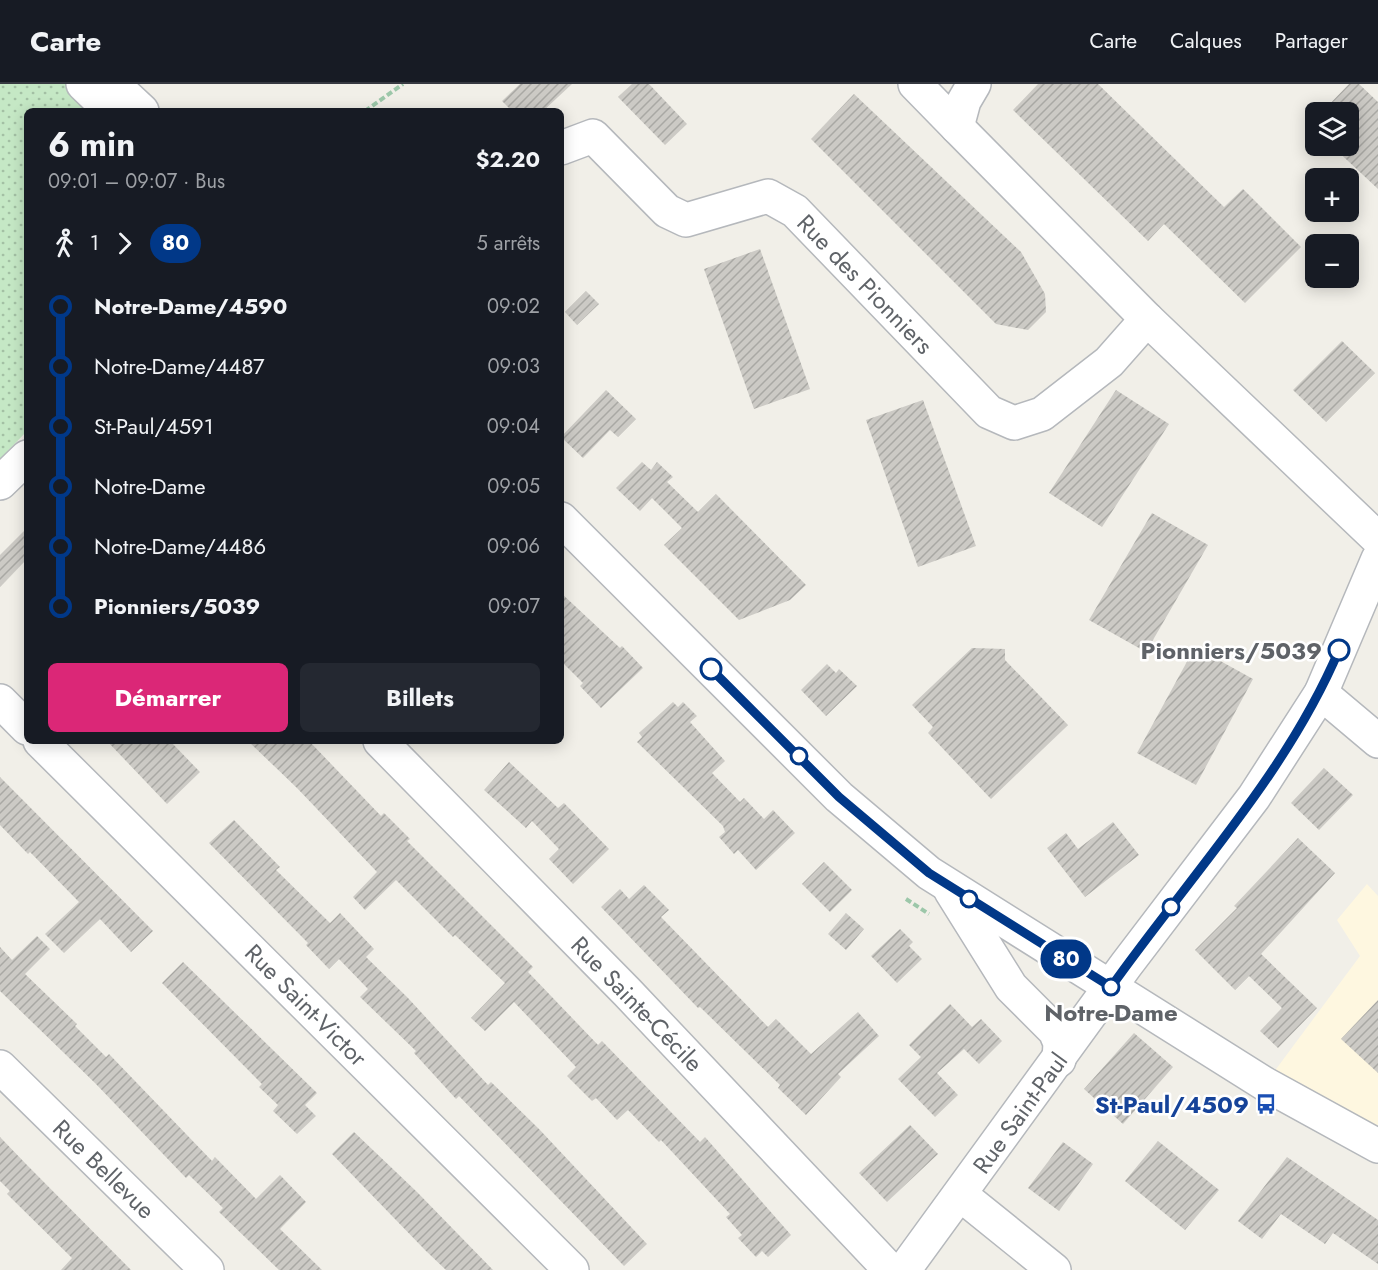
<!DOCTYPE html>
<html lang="fr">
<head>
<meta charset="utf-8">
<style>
  :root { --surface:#171b24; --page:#242831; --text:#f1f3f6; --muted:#9ea1a6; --line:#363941; --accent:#db2777 }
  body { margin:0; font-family:Jost,sans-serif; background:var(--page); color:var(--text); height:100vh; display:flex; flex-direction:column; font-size:22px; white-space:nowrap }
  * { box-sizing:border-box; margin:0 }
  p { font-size:20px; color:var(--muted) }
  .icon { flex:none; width:33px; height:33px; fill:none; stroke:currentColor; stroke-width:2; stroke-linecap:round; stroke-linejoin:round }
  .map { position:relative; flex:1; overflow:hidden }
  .side { position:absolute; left:24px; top:24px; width:540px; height:636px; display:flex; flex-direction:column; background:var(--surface); border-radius:9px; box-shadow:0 3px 15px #0003 }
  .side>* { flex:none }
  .badge { padding:0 12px; border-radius:20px; font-size:21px; line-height:39px }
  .tools { position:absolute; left:1305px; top:18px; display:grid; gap:12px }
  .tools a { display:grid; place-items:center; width:54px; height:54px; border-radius:9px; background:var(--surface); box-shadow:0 3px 15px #0003; font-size:30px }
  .map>.badge { position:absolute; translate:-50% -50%; box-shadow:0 0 0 3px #fff }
  .legs { display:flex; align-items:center; gap:9px; height:66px; padding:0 24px; font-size:20px }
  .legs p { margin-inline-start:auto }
  .overview { display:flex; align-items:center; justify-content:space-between; height:102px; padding:0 24px }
  h1 { font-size:33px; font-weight:700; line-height:45px }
  .button { display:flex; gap:12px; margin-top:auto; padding:12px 24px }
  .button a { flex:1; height:69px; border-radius:9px; background:var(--accent); color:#fff; font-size:24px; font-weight:700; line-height:69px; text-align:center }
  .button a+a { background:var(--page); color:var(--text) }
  ul { padding:0 24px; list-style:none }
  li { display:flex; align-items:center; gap:21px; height:60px; font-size:22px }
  li i { display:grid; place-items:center; width:9px; height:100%; margin:0 8px; background:currentColor }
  li i::after { content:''; width:15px; height:15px; margin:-8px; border:4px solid; border-radius:50%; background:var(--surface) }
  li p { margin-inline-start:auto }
  li:first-child i { background:linear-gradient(#0000 50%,currentColor 0) }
  li:last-child i { background:linear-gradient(currentColor 50%,#0000 0) }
  header { display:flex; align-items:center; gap:36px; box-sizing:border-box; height:84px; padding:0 30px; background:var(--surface); border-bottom:2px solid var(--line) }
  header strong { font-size:28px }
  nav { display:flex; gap:33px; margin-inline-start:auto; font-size:21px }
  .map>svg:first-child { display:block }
</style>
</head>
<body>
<header>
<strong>Carte</strong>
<nav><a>Carte</a><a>Calques</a><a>Partager</a></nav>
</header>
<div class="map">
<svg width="1378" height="1186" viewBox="0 0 1378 1186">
  <defs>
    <pattern id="grass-dots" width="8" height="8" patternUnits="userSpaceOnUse" patternTransform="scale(1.5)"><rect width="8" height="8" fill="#c5e8c5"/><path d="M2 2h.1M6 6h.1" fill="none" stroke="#a3c0a4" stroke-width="1.8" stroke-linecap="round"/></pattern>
    <pattern id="building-hatch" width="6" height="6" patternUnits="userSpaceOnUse" patternTransform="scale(1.5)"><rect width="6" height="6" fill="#cccac5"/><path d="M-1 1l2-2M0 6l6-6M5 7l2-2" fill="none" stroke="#a9a8a4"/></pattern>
  </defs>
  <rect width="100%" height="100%" fill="#f1efe8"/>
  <polygon fill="#fef7e0" points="1367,800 1378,812 1378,1069 1265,1000 1360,872 1337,836"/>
  <polygon fill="url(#grass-dots)" points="0,0 80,0 108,27 27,27 27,347 0,375"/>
  <g fill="url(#building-hatch)">
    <polygon points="520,0 572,0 543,27 512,27 502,17"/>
    <polygon points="632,0 649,0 687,40 665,61 618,13"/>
    <polygon points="1038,0 1098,0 1224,123 1243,105 1301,163 1245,219 1164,140 1148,157 1013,26"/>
    <polygon points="1349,0 1359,0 1378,18 1378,105 1332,62 1348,62 1348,28 1322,28"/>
    <polygon points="854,10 1021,168 1045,210 1046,228 1028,246 996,240 811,55"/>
    <polygon points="760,165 810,305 754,325 704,185"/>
    <polygon points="586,207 599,220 577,241 565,228"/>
    <polygon points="1342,257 1375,289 1326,338 1293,306"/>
    <polygon points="606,306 636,335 618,353 610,346 583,374 561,353"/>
    <polygon points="1116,306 1169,340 1102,443 1049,409"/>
    <polygon points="923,316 976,462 918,483 866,336"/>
    <polygon points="642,378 651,386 657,378 673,393 667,398 698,428 716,410 806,501 790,516 739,536 664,461 682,444 652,414 640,427 616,404"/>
    <polygon points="1152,429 1208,461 1146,568 1089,536"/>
    <polygon points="27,444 27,475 0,503 0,471"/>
    <polygon points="561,509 620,564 622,562 643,584 601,624 580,602 583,599 561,577"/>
    <polygon points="1195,563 1253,595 1196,701 1137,669"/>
    <polygon points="972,564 1005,565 1005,576 1068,641 991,715 928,649 933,643 912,621"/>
    <polygon points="827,580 836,589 839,585 857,602 826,632 801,606"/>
    <polygon points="673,618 678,623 683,618 697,632 690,638 725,677 712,689 740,718 744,714 764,735 773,726 795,749 756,786 738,766 734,770 719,753 725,748 723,742 637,658 642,653 639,649"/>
    <polygon points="107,657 170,657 200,688 167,720"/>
    <polygon points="248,657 309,657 381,732 384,729 410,755 407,757 533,883 528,888 598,961 602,957 700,1058 705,1053 791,1151 768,1173 762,1167 756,1173 738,1154 742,1151 726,1133 730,1130 661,1056 659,1058 628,1026 617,1036 596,1014 592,1017 567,992 576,983 514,918 485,947 471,934 505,899 455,851 453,853 396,796 365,826 353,813 377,788 297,704"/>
    <polygon points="509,678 558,724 564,719 609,765 573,800 549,775 559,765 532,737 526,744 484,706"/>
    <polygon points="1324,684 1353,711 1319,746 1291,719"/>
    <polygon points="0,693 153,847 131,868 100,835 64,869 45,850 79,818 30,768 28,770 0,741"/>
    <polygon points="234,736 280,783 276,786 330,839 340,829 374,865 366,873 408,914 488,1001 491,998 539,1045 647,1160 624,1182 459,1012 456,1015 414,969 416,967 360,913 368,905 339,875 329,885 306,861 308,859 209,759"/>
    <polygon points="1113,738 1139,771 1085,813 1047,764 1066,749 1078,765"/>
    <polygon points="1298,754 1335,789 1261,870 1317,924 1278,964 1260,947 1282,924 1249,892 1235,906 1195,866 1237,824 1234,822"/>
    <polygon points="824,778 852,806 830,828 802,800"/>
    <polygon points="644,801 669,826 661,833 768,943 776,935 811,970 858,928 879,952 838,990 841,993 806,1031 778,1004 780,1001 700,923 698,924 601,823 620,805 629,815"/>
    <polygon points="846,829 864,845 846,866 828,850"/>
    <polygon points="900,845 913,858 909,862 922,875 897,899 871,872"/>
    <polygon points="37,852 50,865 25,890 77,940 75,942 106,973 109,970 212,1077 215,1073 256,1115 280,1091 306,1118 280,1145 322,1186 279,1186 219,1128 223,1124 189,1091 186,1094 95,999 0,907 0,863 12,876"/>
    <polygon points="183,878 317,1009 305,1021 316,1032 297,1050 273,1027 278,1021 259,1003 262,1000 162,899"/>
    <polygon points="1378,916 1378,989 1341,955"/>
    <polygon points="950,920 972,943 981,935 1002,957 979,980 964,965 937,989 958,1011 935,1033 898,995 921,973 909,961"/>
    <polygon points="1134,949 1173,983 1123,1040 1084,1005"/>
    <polygon points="910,1041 938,1070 887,1118 859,1089"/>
    <polygon points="354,1048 417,1108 493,1186 446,1186 426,1167 332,1070"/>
    <polygon points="0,1053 25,1079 131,1186 61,1186 72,1174 7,1110 10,1107 0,1097"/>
    <polygon points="1158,1057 1219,1106 1185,1146 1125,1097"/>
    <polygon points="1063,1058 1093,1080 1059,1127 1028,1104"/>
    <polygon points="1287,1073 1378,1136 1378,1180 1333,1149 1325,1160 1281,1130 1262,1155 1238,1137"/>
  </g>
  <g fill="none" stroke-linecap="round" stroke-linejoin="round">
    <g stroke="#b5b8bc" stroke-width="36">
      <g id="minor">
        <polyline points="83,0 111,27"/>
        <polyline points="113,0 142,27"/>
        <polyline points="915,0 957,43 964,17 974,0"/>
        <polyline points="957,43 1147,235"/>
        <polyline points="561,64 593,52 667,127 686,136 768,112 795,127 989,328 1014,339 1042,330 1109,278 1147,235 1378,455"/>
        <polyline points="0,399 27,373"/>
        <polyline points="561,435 839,713 929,789 1265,1000 1378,1062"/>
        <polyline points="1321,609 1378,657"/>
        <polyline points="0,617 27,644"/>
        <polyline points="40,657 572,1186"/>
        <polyline points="380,657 627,908 890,1186"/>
        <polyline points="951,807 1011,903 1055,947 1060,959 1059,976"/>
        <polyline points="0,983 207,1186"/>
        <polyline points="961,1111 1054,1186"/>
        <polyline points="904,1186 1126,881 1254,713 1321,609 1378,475"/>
      </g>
    </g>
    <g stroke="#9cc7a9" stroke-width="4" stroke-dasharray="6 3" stroke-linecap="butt">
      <polyline points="365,27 403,0"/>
      <polyline points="906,815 929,830"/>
    </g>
    <use href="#minor" stroke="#fff" stroke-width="33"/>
  </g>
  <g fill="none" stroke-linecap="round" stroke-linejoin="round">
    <g stroke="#fff" stroke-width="14">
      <path id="line-1" d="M711 585 839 713 929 789 1111 903C1189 793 1286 691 1339 566"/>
    </g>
    <use href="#line-1" stroke="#013888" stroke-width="9"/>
  </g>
  <defs>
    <g id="bus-bare" transform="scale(1.62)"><path d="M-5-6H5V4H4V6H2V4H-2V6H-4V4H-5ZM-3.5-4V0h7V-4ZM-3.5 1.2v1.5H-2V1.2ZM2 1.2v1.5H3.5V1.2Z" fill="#1a4fb4" stroke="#fff" stroke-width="2.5" paint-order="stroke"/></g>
  </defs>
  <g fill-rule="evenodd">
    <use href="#bus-bare" x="1266" y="1020"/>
  </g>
  <g fill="#fff" stroke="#013888" stroke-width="3">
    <circle cx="1339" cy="566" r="10"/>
    <circle cx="711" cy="585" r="10"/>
    <circle cx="799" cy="672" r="8"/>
    <circle cx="969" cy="815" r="8"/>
    <circle cx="1171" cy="823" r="8"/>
    <circle cx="1111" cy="903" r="8"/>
  </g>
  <g text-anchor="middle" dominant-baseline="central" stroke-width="5" stroke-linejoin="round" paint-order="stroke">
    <g font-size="24" fill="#5f6368" stroke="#fff">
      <text transform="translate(865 200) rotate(46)">Rue des Pionniers</text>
      <text transform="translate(637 920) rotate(46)">Rue Sainte-Cécile</text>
      <text transform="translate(306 921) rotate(45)">Rue Saint-Victor</text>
      <text transform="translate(1020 1029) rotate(-54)">Rue Saint-Paul</text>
      <text transform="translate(104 1085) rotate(44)">Rue Bellevue</text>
    </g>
    <g font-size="24" font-weight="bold" fill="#5f6368" stroke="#fff" text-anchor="end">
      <text x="1322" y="566">Pionniers/5039</text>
      <text x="1111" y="928" text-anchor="middle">Notre-Dame</text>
    </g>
    <g font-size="24" font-weight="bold" fill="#164399" stroke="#fff" text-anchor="end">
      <text x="1249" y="1020">St-Paul/4509</text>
    </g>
  </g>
</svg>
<div class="tools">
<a><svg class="icon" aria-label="layers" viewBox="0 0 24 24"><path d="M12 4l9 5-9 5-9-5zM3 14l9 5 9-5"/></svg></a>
<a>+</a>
<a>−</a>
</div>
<b class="badge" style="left:1066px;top:875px;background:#013888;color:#fff">80</b>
<section class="side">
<div class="overview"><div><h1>6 min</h1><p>09:01 – 09:07 · Bus</p></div><b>$2.20</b></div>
<div class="legs"><svg class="icon" aria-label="walk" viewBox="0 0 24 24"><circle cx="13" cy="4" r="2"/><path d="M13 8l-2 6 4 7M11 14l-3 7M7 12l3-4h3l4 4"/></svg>1<svg class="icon" aria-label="forward" viewBox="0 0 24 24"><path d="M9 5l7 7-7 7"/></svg><b class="badge" style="background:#013888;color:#fff">80</b><p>5 arrêts</p></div>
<ul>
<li><i style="color:#013888"></i><b>Notre-Dame/4590</b><p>09:02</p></li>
<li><i style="color:#013888"></i><span>Notre-Dame/4487</span><p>09:03</p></li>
<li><i style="color:#013888"></i><span>St-Paul/4591</span><p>09:04</p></li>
<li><i style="color:#013888"></i><span>Notre-Dame</span><p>09:05</p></li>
<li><i style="color:#013888"></i><span>Notre-Dame/4486</span><p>09:06</p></li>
<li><i style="color:#013888"></i><b>Pionniers/5039</b><p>09:07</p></li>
</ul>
<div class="button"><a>Démarrer</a><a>Billets</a></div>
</section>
</div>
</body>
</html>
